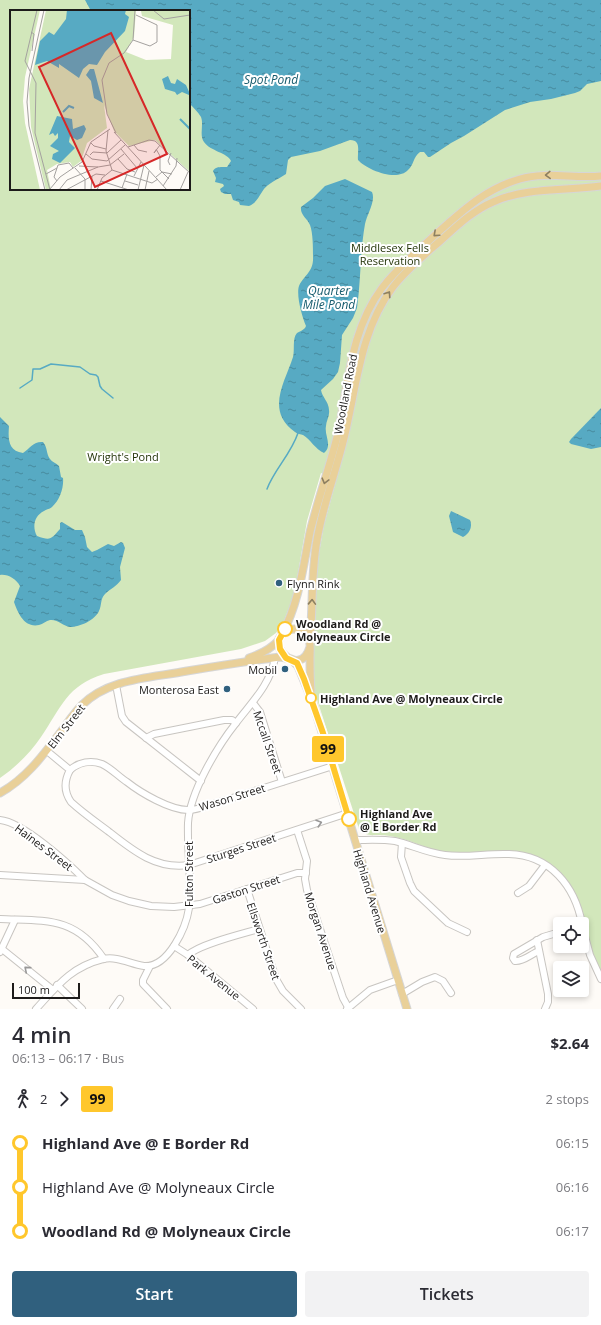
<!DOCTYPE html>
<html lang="en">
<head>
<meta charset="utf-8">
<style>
  :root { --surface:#fff; --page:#f2f2f3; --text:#2b2b33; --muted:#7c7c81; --accent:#30607e }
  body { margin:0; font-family:"Open Sans",sans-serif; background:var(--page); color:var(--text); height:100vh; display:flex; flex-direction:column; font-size:15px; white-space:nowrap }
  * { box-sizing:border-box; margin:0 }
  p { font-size:13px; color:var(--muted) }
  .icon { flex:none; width:22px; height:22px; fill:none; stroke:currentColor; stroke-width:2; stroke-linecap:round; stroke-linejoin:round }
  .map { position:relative; height:1009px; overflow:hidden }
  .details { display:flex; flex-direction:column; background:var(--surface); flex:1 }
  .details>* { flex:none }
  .badge { padding:0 8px; border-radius:3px; font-size:14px; line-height:26px }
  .fabs { position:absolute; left:553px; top:917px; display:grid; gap:8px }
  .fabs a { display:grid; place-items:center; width:36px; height:36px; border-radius:4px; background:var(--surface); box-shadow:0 2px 6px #0003; font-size:20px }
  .scale { position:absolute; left:12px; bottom:10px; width:68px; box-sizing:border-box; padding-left:4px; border:2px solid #1d1b1a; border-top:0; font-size:11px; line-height:14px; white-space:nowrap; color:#1d1b1a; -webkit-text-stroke:3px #fff; paint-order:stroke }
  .map>.badge { position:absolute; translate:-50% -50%; box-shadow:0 0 0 2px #fff }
  .legs { display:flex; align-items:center; gap:6px; height:44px; padding:0 12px; font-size:13px }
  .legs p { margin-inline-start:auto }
  .head { display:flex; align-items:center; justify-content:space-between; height:68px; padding:0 12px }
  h1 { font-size:22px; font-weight:600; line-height:30px }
  .button { display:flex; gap:8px; margin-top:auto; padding:8px 12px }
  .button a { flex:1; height:46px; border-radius:4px; background:var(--accent); color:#fff; font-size:16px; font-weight:600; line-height:46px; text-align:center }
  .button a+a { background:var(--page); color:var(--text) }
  ul { padding:0 12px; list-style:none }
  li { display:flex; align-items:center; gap:14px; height:44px; font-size:15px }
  li i { display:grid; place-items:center; width:6px; height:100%; margin:0 5px; background:currentColor }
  li i::after { content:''; width:10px; height:10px; margin:-5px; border:3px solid; border-radius:50%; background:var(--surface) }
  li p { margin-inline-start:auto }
  li:first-child i { background:linear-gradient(#0000 50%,currentColor 0) }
  li:last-child i { background:linear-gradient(currentColor 50%,#0000 0) }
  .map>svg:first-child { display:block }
</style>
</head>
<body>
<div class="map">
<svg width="601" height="1009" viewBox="0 0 601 1009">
  <defs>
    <pattern id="water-ripples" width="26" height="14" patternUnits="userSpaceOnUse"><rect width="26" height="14" fill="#57aac3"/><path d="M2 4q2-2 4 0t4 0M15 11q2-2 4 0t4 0" fill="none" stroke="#478a9e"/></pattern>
  </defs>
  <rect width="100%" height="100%" fill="#fefbf7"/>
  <path fill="#d2e7bb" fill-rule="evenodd" d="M0 0H601V974C585 943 588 905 565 878 531 836 489 858 445 852 426 849 409 839 390 836 381 834 364 838 359 829L312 684 311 662 315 624 317 564 324 525 336 481 321 473 307 521 294 596 283 623 276 633 265 641 241 649 104 674C67 685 61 708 41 737 30 753 16 767 0 778ZM11 11H189V189H11Z"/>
  <g fill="url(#water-ripples)">
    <path d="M85 0H601V81L587 84 580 91 575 93 551 99 530 102 505 110 464 136 451 143 430 157H428L424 152H420C413 157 414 165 408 170 397 182 367 170 358 160 357 152 362 140 350 140L320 151 291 157 288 160 286 174C279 179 267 183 262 192 258 198 256 203 249 206L240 205 239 202 233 200 231 194H225L221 192 220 189 224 186 223 184 215 182 216 178 213 171C215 166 222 167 227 167L231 161C228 153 210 151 204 142 199 135 204 125 201 117 198 112 193 107 189 103V11H91Z"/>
    <path d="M345 179 372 192C376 201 367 214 365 224 360 252 361 280 357 308L353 318 342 335 340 363 338 372 333 379 321 390C322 397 329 402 329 410 330 416 326 421 326 426 324 435 333 446 324 453 315 449 311 440 303 435 301 434 297 434 295 432 265 411 285 382 293 357 295 350 292 338 297 333 299 332 303 330 305 328L306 326C302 317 296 295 299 286 305 274 314 272 313 256 313 248 313 233 310 225 307 218 300 215 301 207L313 198 325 186Z"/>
    <polygon points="601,408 601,447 591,449 571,444 569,442 571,439"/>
    <path d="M0 417 9 426C8 439 8 451 23 453 30 448 34 441 43 442 48 448 46 454 50 459 52 462 56 463 59 466L61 477 63 478C64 487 60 500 52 507 50 509 47 509 44 511 34 516 32 527 37 536 51 541 51 539 60 529V523L62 522 75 530H82L85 537 87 547 92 552 97 550 108 544 114 546 121 542 123 543 125 548 120 567 121 580C117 586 110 589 105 594 100 599 102 605 99 611 95 620 80 627 70 627 63 626 58 619 50 620 46 621 43 624 39 625 24 628 18 613 14 602L20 586C16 579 8 574 0 575Z"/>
    <path d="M451 511 470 520C473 527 469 534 463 537L453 532 449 516Z"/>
  </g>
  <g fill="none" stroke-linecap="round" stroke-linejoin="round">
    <g stroke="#57aac3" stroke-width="1.5">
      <polyline points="20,388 32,380 33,369 40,369 51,364 80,367 90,374 96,375 98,377 100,386 102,389 113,398"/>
      <path d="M267 489C274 470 291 454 298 433"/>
    </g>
    <g stroke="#c8c5c1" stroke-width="8">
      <g id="minor">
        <polyline points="116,685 122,716 126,722 201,781"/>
        <polyline points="253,703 260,712 282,782"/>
        <polyline points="146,738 154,734 224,720 232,720 236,723"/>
        <path d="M47 751 70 770C64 781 64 792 71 802 83 813 96 822 108 831 132 850 156 870 189 865L348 813"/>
        <path d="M70 770C79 762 91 760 102 764 111 768 119 777 127 782 141 793 170 810 188 810 195 810 201 808 207 806L333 766"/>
        <path d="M0 820C23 822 68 863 85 880"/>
        <polyline points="297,830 307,861 305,879 307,890 343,998 348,1007"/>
        <path d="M355 840C368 840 381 839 395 841 412 845 427 853 445 855 466 858 487 853 509 854 550 855 575 886 582 924"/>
        <polyline points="402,843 401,857 410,883 414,891 448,923 467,932"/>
        <polyline points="0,875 85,880 112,895 129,901 151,906 174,907 200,904 297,873 306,873"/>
        <polyline points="247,889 276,979 283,991 301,1009"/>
        <polyline points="518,893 529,886 545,865"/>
        <path d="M0 919C46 921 75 916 104 959"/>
        <polyline points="582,925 590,955 601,979"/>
        <polyline points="537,940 548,994 548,1002 545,1009"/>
        <polyline points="174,946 188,955 253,1009"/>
        <polyline points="2,949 53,990"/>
        <path d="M539 951C531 954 523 962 515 961L513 958 514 954 543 937 560 932"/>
        <polyline points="0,952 15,920"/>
        <path d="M188 955C200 944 242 934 259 929"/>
        <polyline points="150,966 143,980 143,984 167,1009"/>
        <polyline points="57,985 82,1009"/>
        <polyline points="402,994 422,982 435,977 443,981 451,993"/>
        <path d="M36 1009C57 986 71 967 103 959 118 956 130 964 144 966 168 968 186 928 189 908 192 882 187 850 188 823 190 792 217 747 236 723 252 702 270 685 275 658"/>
        <polyline points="113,1009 120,999"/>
        <polyline points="347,1009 370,990 398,980"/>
      </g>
    </g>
    <g stroke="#d6d6d6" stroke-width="9">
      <g id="major">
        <path d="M282 634C299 603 303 567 310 532 318 499 330 466 338 433 349 383 350 331 382 288 397 268 417 252 435 235 462 211 485 189 520 179 547 171 574 179 601 176"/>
        <path d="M310 640C313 607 311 573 317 540 323 504 337 469 345 434 357 383 361 329 393 287 406 270 423 256 439 242 456 227 472 211 493 202 526 187 565 191 601 186"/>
        <path d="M310 647C300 681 260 641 289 630 294 628 299 629 304 632 306 634 308 636 309 639 311 645 310 652 310 658 310 669 310 680 311 691"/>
        <path d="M249 658C261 654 271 649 279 640"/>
        <polyline points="291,659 298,666 313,703 407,1009"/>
        <path d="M0 793C27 778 44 754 63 729 69 721 75 712 82 705 109 678 151 678 187 671 218 666 249 661 280 657L286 658"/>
      </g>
    </g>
    <use href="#minor" stroke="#fff" stroke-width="6"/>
    <use href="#major" stroke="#e9d099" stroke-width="7"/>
  </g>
  <defs><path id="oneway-chevron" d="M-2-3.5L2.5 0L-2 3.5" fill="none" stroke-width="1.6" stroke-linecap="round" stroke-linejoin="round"/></defs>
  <g stroke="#8d7f60">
    <use href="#oneway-chevron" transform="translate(548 175) rotate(178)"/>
    <use href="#oneway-chevron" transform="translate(436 234) rotate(138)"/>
    <use href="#oneway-chevron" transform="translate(388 294) rotate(-56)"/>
    <use href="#oneway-chevron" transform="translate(325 481) rotate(105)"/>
    <use href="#oneway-chevron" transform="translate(312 602) rotate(-88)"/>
  </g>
  <g stroke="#999898">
    <use href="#oneway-chevron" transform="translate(319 823) rotate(-18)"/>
    <use href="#oneway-chevron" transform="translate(27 969) rotate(-140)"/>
  </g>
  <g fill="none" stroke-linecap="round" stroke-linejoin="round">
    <g stroke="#fff" stroke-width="9">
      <polyline id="line-1" points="285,629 279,640 280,649 286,658 297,663 304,679 323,733 349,819"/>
    </g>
    <use href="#line-1" stroke="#ffc72c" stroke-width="6"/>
  </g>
  <g fill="#30607e" stroke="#fff" stroke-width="1.5">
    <circle cx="279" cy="583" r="4"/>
    <circle cx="285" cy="669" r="4"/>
    <circle cx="227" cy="689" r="4"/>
  </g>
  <g fill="#fff" stroke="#ffc72c" stroke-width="2">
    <circle cx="285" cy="629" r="7"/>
    <circle cx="311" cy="698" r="5"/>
    <circle cx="349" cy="819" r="7"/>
  </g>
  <g text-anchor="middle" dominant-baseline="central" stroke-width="4" stroke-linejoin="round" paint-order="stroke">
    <g font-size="11" fill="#1e2f02" stroke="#fff">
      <text x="390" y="247">Middlesex Fells<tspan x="390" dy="13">Reservation</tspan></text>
      <text x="123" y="456">Wright's Pond</text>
    </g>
    <g font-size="11" fill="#1d1b1a" stroke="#fff">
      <text transform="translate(345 394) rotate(-79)">Woodland Road</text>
      <text transform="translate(66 726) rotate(-52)">Elm Street</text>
      <text transform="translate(268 742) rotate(71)">Mccall Street</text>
      <text transform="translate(232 797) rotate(-17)">Wason Street</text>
      <text transform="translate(44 847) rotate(37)">Haines Street</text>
      <text transform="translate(241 848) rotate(-18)">Sturges Street</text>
      <text transform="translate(188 874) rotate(-90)">Fulton Street</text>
      <text transform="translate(246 889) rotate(-18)">Gaston Street</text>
      <text transform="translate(370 891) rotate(73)">Highland Avenue</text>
      <text transform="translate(321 931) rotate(72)">Morgan Avenue</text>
      <text transform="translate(264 941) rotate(71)">Ellsworth Street</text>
      <text transform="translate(214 977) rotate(39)">Park Avenue</text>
    </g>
    <g font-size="11" fill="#1d1b1a" stroke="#fff" text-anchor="end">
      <text x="287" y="583" text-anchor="start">Flynn Rink</text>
      <text x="277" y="669">Mobil</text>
      <text x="219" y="689">Monterosa East</text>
    </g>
    <g font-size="11" font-weight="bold" fill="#1d1b1a" stroke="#fff" text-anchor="start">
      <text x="296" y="623">Woodland Rd @<tspan x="296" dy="13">Molyneaux Circle</tspan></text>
      <text x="320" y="698">Highland Ave @ Molyneaux Circle</text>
      <text x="360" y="813">Highland Ave<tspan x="360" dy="13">@ E Border Rd</tspan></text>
    </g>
    <g font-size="12" font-style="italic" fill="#165b6d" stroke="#fff">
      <text x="271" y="79">Spot Pond</text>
      <text x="329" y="290">Quarter<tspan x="329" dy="14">Mile Pond</tspan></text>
    </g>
  </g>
  <g transform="translate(10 10)">
    <rect width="180" height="180" fill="#fefbf7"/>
    <path d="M0 0H30L15 67 13 91 15 113 30 180H0ZM36 0H126L124 27 116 42 136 50 161 49 163 15 132 6 131 1 128 0H180V162L145 130 119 136 104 121 94 95 97 118 77 133 71 151 63 157 60 152 47 154 37 160 41 180H36L21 117 19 79Z" fill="#d2e7bb"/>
    <path d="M57 0H116L115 4 119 7 115 21 95 42 87 55 79 54 73 59 69 68 49 54V58L37 51 25 55 30 31 39 22 44 25 56 9ZM80 59H84L93 93 84 88 81 71 76 65ZM158 66 161 73 165 74 167 69 176 75 180 84V96L179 85 172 82 167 85 165 82 155 79 152 69ZM47 106 62 109 63 119 74 115 76 119 72 128 67 130 60 126 59 132 65 138 50 153 42 149 43 144 49 141 40 136 48 128V123L45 126 43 123 39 125Z" fill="#57aac3"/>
    <path fill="none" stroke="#57aac3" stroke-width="2" d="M53 102 59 96 64 98M170 109 180 119"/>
    <path fill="none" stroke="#a4a19f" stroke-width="1" d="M27 0 15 51 26 73 25 123 40 180M34 0 19 68 17 92 19 116 35 180M143 0 154 9 180 5M21 22 24 24 22 41M123 30 140 36 147 32V15L126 5M104 122 157 180M106 123 97 104 92 70 99 53 114 43 123 30 125 0M81 133 84 136 96 139M124 135 128 140 137 142M118 137 139 130 145 131 180 163M111 139 127 158M146 139 150 146V160L159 169M146 140 144 143 150 135M76 144 82 149 97 151 115 135M80 145 83 142 97 143 111 130M108 149 117 159 125 162M160 155 158 151 161 143M69 156 88 157M65 158 75 169V180M102 160 142 173 148 169M36 164 47 158M124 166 131 152M146 167 152 162 162 164M47 171 44 167 48 155 59 153 63 158M91 171 119 180M115 171 128 175M153 176 166 156 167 148M112 178 117 164M40 179 50 167 72 152 81 132 100 119M49 180 57 170 88 157 100 155 114 144M56 180 86 164 95 165M81 180 82 166M87 180 92 168 102 160 96 141 98 120M128 180 134 155M135 180 139 161M170 180 178 162"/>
    <path fill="#d62828" fill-opacity="0.15" stroke="#d62828" stroke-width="2" d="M101 23 157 144 85 177 29 57Z"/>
    <rect width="180" height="180" fill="none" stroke="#1d1b1a" stroke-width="2"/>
  </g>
</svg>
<div class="fabs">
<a><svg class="icon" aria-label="locate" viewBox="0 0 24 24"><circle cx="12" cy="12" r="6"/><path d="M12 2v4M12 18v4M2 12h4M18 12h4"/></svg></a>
<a><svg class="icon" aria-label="layers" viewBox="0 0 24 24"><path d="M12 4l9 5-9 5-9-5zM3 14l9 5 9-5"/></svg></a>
</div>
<div class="scale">100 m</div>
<b class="badge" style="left:328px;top:749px;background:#ffc72c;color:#111">99</b>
</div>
<section class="details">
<div class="head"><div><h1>4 min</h1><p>06:13 – 06:17 · Bus</p></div><b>$2.64</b></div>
<div class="legs"><svg class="icon" aria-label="walk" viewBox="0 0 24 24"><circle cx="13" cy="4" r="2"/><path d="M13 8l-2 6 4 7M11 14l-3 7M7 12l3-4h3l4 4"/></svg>2<svg class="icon" aria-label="forward" viewBox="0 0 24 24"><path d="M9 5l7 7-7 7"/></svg><b class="badge" style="background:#ffc72c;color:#111">99</b><p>2 stops</p></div>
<ul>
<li><i style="color:#ffc72c"></i><b>Highland Ave @ E Border Rd</b><p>06:15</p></li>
<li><i style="color:#ffc72c"></i><span>Highland Ave @ Molyneaux Circle</span><p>06:16</p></li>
<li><i style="color:#ffc72c"></i><b>Woodland Rd @ Molyneaux Circle</b><p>06:17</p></li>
</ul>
<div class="button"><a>Start</a><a>Tickets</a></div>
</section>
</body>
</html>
